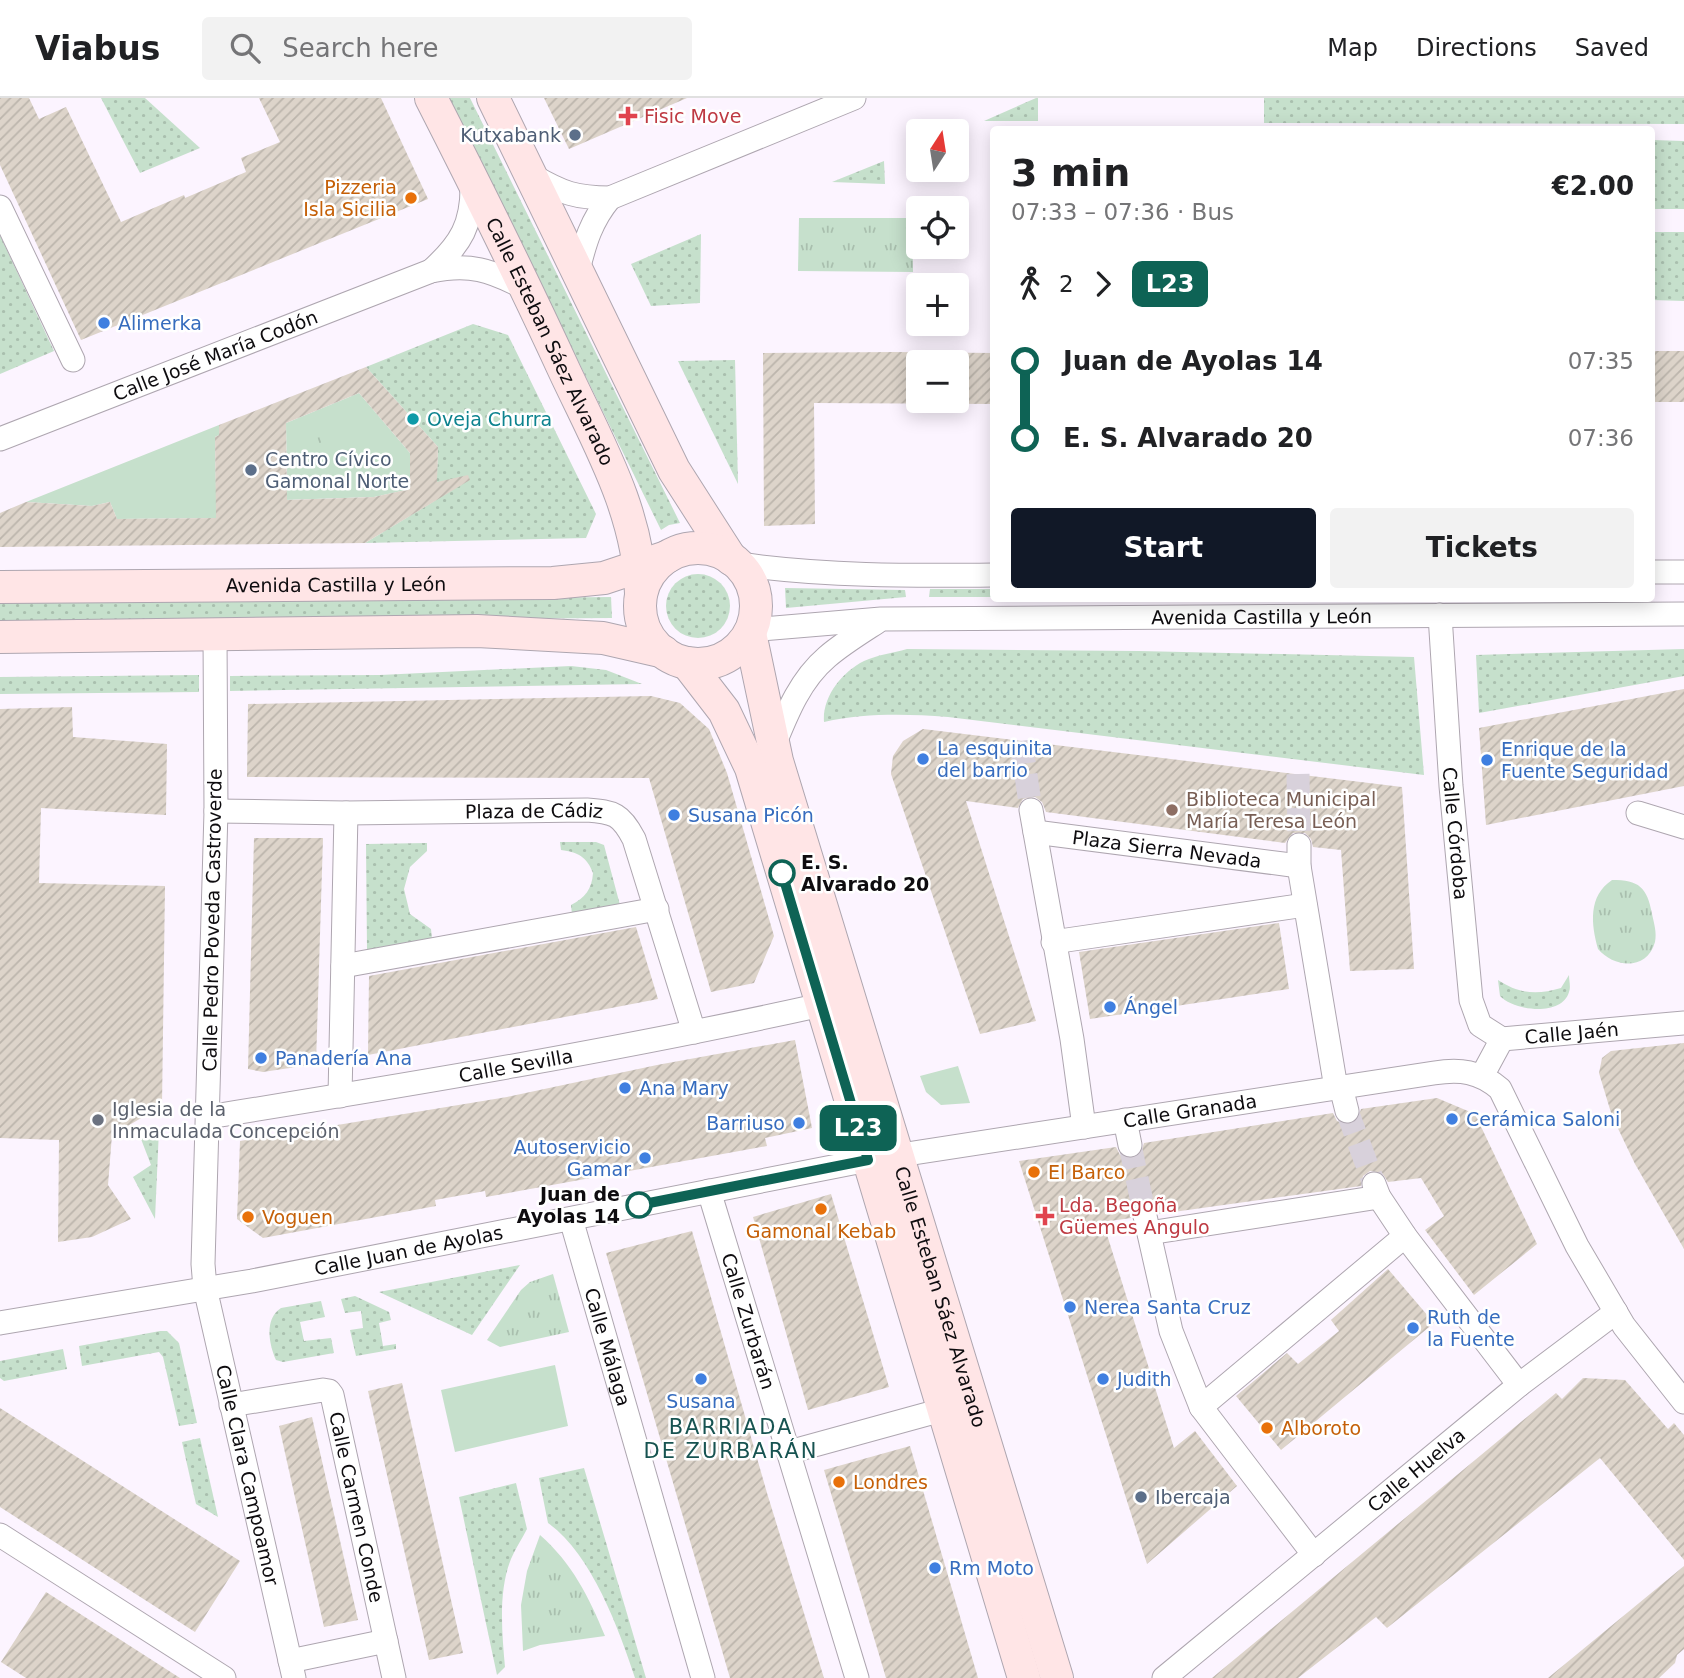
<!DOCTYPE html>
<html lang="en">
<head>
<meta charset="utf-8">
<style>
  :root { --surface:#fff; --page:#f2f2f2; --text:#202124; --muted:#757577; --line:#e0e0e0; --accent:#111827 }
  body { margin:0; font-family:"DejaVu Sans",sans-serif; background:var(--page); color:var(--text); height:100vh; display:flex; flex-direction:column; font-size:26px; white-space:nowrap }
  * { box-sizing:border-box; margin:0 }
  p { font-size:23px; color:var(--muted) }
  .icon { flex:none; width:38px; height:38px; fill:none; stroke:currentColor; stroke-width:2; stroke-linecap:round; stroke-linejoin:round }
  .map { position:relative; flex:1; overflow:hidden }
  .sheet { position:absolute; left:990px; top:28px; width:665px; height:476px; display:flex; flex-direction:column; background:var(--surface); border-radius:7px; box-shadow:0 4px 18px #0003 }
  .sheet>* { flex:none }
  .badge { padding:0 14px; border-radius:10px; font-size:24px; line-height:46px }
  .needle { width:46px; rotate:12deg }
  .controls { position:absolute; left:906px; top:21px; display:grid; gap:14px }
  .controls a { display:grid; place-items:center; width:63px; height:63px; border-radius:7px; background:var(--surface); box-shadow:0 4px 18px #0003; font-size:35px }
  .map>.badge { position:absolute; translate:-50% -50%; box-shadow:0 0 0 4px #fff }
  .legs { display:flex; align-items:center; gap:10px; height:77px; padding:0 21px; font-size:23px }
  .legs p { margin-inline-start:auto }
  .headline { display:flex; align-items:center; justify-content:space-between; height:119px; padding:0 21px }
  h1 { font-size:38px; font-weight:800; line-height:52px }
  .cta { display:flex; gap:14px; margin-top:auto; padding:14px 21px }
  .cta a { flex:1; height:80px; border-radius:7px; background:var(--accent); color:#fff; font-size:28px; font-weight:800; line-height:80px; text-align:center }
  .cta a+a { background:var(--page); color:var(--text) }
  ul { padding:0 21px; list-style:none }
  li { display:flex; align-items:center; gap:24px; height:77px; font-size:26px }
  li i { display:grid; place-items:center; width:10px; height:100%; margin:0 9px; background:currentColor }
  li i::after { content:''; width:18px; height:18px; margin:-9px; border:5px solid; border-radius:50%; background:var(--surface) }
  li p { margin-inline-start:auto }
  li:first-child i { background:linear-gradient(#0000 50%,currentColor 0) }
  li:last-child i { background:linear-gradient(currentColor 50%,#0000 0) }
  header { display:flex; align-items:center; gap:42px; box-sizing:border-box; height:98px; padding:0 35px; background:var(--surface); border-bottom:2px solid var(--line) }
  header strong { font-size:33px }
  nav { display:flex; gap:38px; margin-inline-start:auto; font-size:24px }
  .search { width:490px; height:63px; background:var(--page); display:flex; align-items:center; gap:18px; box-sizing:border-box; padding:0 24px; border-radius:7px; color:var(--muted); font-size:26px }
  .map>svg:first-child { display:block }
</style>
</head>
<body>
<header>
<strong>Viabus</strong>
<div class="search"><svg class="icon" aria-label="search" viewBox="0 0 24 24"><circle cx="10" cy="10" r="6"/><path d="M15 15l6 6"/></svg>Search here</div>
<nav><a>Map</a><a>Directions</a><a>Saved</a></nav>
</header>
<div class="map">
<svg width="1684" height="1580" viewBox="0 0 1684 1580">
  <defs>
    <pattern id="park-tufts" width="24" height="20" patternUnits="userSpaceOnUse" patternTransform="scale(1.75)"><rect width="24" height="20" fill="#c6e0cc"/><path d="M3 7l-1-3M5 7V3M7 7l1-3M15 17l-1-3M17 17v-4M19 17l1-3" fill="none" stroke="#a9bfae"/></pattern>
    <pattern id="garden-dots" width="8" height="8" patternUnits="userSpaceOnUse" patternTransform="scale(1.75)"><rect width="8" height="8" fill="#c6e0cc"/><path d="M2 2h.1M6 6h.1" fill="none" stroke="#a9bfae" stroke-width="1.8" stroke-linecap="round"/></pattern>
    <pattern id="building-hatch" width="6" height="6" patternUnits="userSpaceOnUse" patternTransform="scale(1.75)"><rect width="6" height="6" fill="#ddd4ca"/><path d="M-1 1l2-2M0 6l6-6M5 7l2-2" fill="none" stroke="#bcb5ac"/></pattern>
  </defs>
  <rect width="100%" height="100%" fill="#fcf4ff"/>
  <g fill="#c6e0cc">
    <polygon points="359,295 410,355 411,391 374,399 284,402 284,391 287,389 286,325"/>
    <polygon points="219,327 219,337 215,339 216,391 223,420 117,421 110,404 92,408 26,404"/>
    <polygon points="958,968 970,1005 941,1007 926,994 920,978"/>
    <polygon points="555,1267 568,1328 455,1354 441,1292"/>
  </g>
  <g fill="url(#park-tufts)">
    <polygon points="799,120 912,120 913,174 798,173"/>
    <circle cx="306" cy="345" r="16"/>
    <path d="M1612 782C1639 782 1647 789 1652 816 1654 825 1657 835 1655 844 1647 873 1614 870 1598 851 1591 826 1588 798 1612 782Z"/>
    <polygon points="553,1176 569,1234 500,1249 487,1242 521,1192 530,1184"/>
    <path d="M540 1437C572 1465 589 1499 605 1538L540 1547 523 1553 521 1507 527 1473Z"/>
  </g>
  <g fill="url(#garden-dots)">
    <polygon points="101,0 145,0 200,50 140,75"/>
    <polygon points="449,0 470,0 680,425 669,427 661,432"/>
    <polygon points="1036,0 1038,0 1038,23 984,23"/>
    <polygon points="1264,0 1684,0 1684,26 1264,25"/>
    <polygon points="1652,42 1684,43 1684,111 1652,111"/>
    <polygon points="884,63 885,86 832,84"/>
    <polygon points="1652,134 1684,134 1684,203 1652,202"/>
    <polygon points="701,136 700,205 651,208 631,166"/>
    <polygon points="0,137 54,253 0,276"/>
    <polygon points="473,226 508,237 596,416 586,440 365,445 436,402 438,349 366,269"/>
    <polygon points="735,262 738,386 678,263"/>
    <circle cx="698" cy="508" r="32"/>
    <polygon points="785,490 905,492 906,499 786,510"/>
    <polygon points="930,491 994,491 994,499 929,499"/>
    <polygon points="611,499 612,520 0,524 0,505"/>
    <path d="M907 551 1139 553 1414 559 1424 677 948 619C905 616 866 615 824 624 822 599 842 574 864 563 877 557 893 555 907 551Z"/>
    <polygon points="1684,551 1684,578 1479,615 1476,557"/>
    <polygon points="571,568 606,572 642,586 230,593 230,578 380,577"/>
    <polygon points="199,577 199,594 0,596 0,579"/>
    <path d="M560 744H596L604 747 620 807 572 816 571 807C585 800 592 791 593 775 587 759 578 754 561 752Z"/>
    <polygon points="427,745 427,753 410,769 404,791 410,816 431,831 432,841 367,852 366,746"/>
    <path d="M1569 877C1569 883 1571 889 1569 894 1562 919 1514 913 1500 898L1498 882C1519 896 1537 897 1561 890Z"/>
    <polygon points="159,1031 155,1121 133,1079 151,1067 141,1041"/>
    <polygon points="520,1167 472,1237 379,1194"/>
    <polygon points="355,1198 389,1214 391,1222 379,1225 383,1248 396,1246 396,1251 356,1258 350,1232 363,1230 361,1213 345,1215 341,1201"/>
    <path d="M321 1203 325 1219 300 1224 304 1243 331 1240 334 1255 283 1264 276 1262C269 1246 264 1221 281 1210Z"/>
    <polygon points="160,1233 167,1233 179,1245 197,1325 179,1328 163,1259 159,1254 82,1268 79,1248"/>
    <polygon points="63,1251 67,1271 4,1283 0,1280 0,1263"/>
    <polygon points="200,1340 218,1419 196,1406 182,1344"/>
    <path d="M584 1370 646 1580H635C619 1531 591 1455 548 1425L539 1380Z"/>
    <path d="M516 1385 527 1431C522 1441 515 1451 511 1461 498 1493 502 1535 505 1569L497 1577 459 1399Z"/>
  </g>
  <g fill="url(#building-hatch)" fill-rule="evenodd">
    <polygon points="0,0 29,0 39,21 66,9 121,124 184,97 185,100 246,74 241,60 280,44 259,0 381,0 428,101 81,242 0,67"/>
    <polygon points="544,0 687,0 569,51"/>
    <rect x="1652" y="253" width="32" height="51"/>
    <path d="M893 254 994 255V306L814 305 815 426 764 428 763 255ZM919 264H957V303H919Z"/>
    <path d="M366 269 438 349 437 384 468 377 470 382 365 445 0 449V415L26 404 92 408 110 404 117 421 216 420 215 339 219 337V327ZM359 295 410 355V391L374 399 287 402 286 325Z"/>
    <polygon points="1684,591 1684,688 1486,727 1479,630"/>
    <polygon points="651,598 680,605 709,631 727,675 774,838 754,885 711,894 649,680 247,679 248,606"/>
    <polygon points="72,609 73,639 167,646 166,717 41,710 39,785 165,788 162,1008 112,1037 108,1087 131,1121 92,1139 58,1144 59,1042 0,1040 0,611"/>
    <polygon points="923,631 1402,689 1414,871 1350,873 1341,752 1313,749 1311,741 1305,735 1293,735 1285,745 1046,714 1042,704 1035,699 1023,701 1018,710 966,703 1036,923 980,936 891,676 893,658 903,643"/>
    <polygon points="254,740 323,740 316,966 263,974 248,971"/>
    <polygon points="1279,825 1289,891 1090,921 1079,854"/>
    <polygon points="636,829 658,901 368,957 369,878"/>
    <polygon points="795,942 812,1030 765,1040 767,1048 486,1099 485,1093 435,1102 436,1108 263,1140 237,1121 240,1043 507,999 657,967"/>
    <polygon points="1684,945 1684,1151 1635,1066 1612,1018 1599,975 1602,960 1611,953"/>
    <polygon points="1437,1000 1475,1016 1537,1146 1474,1197 1425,1132 1444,1118 1421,1080 1388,1084 1382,1075 1370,1073 1363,1078 1361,1088 1159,1116 1155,1108 1143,1104 1135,1108 1131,1120 1103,1124 1174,1350 1195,1333 1237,1388 1147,1466 1019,1063 1116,1049 1120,1057 1132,1061 1140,1057 1144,1045 1333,1015 1337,1023 1350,1027 1357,1023 1361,1011"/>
    <polygon points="831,1096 889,1289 808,1312 753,1119"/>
    <polygon points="692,1133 767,1395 824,1580 730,1580 606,1155"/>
    <polygon points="1388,1171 1434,1225 1281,1352 1236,1298 1287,1255 1298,1266 1339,1233 1331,1222"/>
    <polygon points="1583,1280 1625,1282 1668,1331 1674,1325 1684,1337 1684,1462 1600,1360 1387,1530 1376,1519 1298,1580 1212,1580 1556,1295 1562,1301"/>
    <polygon points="402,1285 463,1555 429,1562 368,1293"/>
    <polygon points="0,1310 240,1463 195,1534 0,1409"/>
    <polygon points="312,1319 358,1522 324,1529 279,1328"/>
    <polygon points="910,1348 978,1580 886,1580 824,1372"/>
    <polygon points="1684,1468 1684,1551 1677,1557 1675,1565 1659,1580 1548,1580"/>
    <polygon points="46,1494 180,1580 26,1580 1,1564"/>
  </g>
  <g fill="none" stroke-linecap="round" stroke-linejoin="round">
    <g stroke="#d8d1db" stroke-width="23" stroke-dasharray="23 11" stroke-linecap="butt">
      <polyline points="1021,643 1031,712"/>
      <polyline points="1298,676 1299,747"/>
      <polyline points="1347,1013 1374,1086"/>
      <polyline points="1130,1047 1145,1118"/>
    </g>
    <g stroke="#aea6b0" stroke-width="25">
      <g id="street">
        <path d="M533 78C562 95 576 100 610 100L854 0"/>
        <polyline points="0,109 73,262"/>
        <path d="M578 172C585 144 591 123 610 100"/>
        <path d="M431 173C461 146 473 126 472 85"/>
        <path id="s1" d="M0 341 431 173C470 165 490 172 525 190"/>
        <path d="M738 466C823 478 908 478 994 477"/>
        <polyline points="1652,474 1684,474"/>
        <path id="s2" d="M1440 517 1451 688 1471 902 1480 927 1502 941"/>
        <path id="s3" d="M751 532 881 521 1684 516"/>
        <path id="s4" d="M215 537 216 713 203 1166 205 1190 294 1580"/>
        <path d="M774 647C787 615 800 582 827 559 842 546 860 535 877 524"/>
        <polyline points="1031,712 1072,941 1084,1029"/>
        <path id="s5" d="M216 713 346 715 587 712C614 714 621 716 634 741L694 934"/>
        <polyline points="1638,715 1684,729"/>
        <path id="s6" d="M1035 734 1299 768"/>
        <polyline points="1299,747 1299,768 1336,990"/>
        <polyline points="1053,844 1305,807"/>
        <polyline points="343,868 657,811"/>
        <path id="s7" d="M1482 978 1502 941 1684 925"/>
        <polyline points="1341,989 1347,1013"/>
        <polyline points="340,998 346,715"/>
        <path id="s8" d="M208 1019C413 986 619 952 821 907"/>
        <polyline points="1125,1022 1130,1047"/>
        <polyline points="1374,1086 1379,1099 1405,1138 1519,1287"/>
        <path id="s9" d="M709 1093 857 1580"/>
        <polyline points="1145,1118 1171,1233 1201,1309 1314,1457"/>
        <path id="s10" d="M571 1121 703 1580"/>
        <polyline points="1149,1135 1379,1099"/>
        <path id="s11" d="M0 1225 252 1183 868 1062 1434 975C1460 971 1479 973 1500 991L1577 1148 1624 1228 1684 1304"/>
        <path id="s12" d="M231 1307 323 1292 329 1293 332 1297 394 1580"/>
        <polyline points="1201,1309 1405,1138"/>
        <polyline points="789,1354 942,1312"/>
        <polyline points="0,1437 224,1580"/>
        <polyline points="290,1563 386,1543"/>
        <path id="s13" d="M1164 1580 1519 1287 1616 1214"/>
      </g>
    </g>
    <g stroke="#aea6b0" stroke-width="34">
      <g id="secondary">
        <path id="s14" d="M431 0C477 90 522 181 564 272 598 345 639 414 641 496"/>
        <polyline points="493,0 674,372 731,461"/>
        <circle cx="698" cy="508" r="58"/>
        <path id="s15" d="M0 489 553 485 604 480 667 459"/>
        <path id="s16" d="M750 535 777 663 1057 1580"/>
        <polyline points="0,539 477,533 603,540 664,554"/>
        <polyline points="687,565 724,613 751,670 1024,1580"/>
      </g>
    </g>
    <use href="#street" stroke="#fff" stroke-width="23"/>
    <use href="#secondary" stroke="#ffe5e6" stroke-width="32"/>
  </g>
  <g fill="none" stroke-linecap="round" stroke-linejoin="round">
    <g stroke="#fff" stroke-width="16">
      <polyline id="line-1" points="639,1107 868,1062 782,775"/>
    </g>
    <use href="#line-1" stroke="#0e6355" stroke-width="10"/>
  </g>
  <g fill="#e0444e" stroke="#fff" stroke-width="2.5">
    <path d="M624.5 7.5h7v7h7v7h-7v7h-7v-7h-7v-7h7z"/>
    <path d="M1041.5 1107.5h7v7h7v7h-7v7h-7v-7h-7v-7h7z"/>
  </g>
  <g fill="#5c6f8a" stroke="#fff" stroke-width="2.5">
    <circle cx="575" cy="37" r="7"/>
    <circle cx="251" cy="372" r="7"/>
    <circle cx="1141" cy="1399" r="7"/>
  </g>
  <g fill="#e8710a" stroke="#fff" stroke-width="2.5">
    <circle cx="411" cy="100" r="7"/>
    <circle cx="1034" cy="1074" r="7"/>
    <circle cx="821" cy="1111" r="7"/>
    <circle cx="248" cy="1119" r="7"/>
    <circle cx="1267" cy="1330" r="7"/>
    <circle cx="839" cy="1384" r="7"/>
  </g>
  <g fill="#3f7fe0" stroke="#fff" stroke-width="2.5">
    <circle cx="104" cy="225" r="7"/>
    <circle cx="923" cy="661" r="7"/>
    <circle cx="1487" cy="662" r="7"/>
    <circle cx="674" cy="717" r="7"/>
    <circle cx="1110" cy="909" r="7"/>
    <circle cx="261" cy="960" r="7"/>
    <circle cx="625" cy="990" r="7"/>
    <circle cx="1452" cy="1021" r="7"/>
    <circle cx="799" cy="1025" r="7"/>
    <circle cx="645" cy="1060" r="7"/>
    <circle cx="1070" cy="1209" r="7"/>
    <circle cx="1413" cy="1230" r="7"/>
    <circle cx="701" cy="1281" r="7"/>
    <circle cx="1103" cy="1281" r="7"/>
    <circle cx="935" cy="1470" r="7"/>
  </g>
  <circle fill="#0f9aa8" stroke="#fff" stroke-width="2.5" cx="413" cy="321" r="7"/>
  <circle fill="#8d6e63" stroke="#fff" stroke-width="2.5" cx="1172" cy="712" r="7"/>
  <g fill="#fff" stroke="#0e6355" stroke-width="3.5">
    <circle cx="782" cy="775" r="12"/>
    <circle cx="639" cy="1107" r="12"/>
  </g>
  <circle fill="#6b7280" stroke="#fff" stroke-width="2.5" cx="98" cy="1022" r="7"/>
  <g text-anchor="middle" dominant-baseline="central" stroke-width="5" stroke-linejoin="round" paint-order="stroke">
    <g font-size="19" fill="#be3a42" stroke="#fff" text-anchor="start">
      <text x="644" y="18">Fisic Move</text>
      <text x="1059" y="1107">Lda. Begoña<tspan x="1059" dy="22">Güemes Angulo</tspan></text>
    </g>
    <g font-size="19" fill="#4e5e75" stroke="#fff" text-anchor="start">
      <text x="561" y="37" text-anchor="end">Kutxabank</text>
      <text x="265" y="361">Centro Cívico<tspan x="265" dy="22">Gamonal Norte</tspan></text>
      <text x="1155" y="1399">Ibercaja</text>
    </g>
    <g font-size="19" fill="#c56008" stroke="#fff" text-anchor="start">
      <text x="397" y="89" text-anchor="end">Pizzeria<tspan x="397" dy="22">Isla Sicilia</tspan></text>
      <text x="1048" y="1074">El Barco</text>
      <text x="262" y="1119">Voguen</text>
      <text x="821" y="1133" text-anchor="middle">Gamonal Kebab</text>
      <text x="1281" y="1330">Alboroto</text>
      <text x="853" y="1384">Londres</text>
    </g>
    <g font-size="19" fill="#366cbe" stroke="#fff" text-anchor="start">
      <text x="118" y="225">Alimerka</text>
      <text x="937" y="650">La esquinita<tspan x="937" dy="22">del barrio</tspan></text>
      <text x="1501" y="651">Enrique de la<tspan x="1501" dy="22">Fuente Seguridad</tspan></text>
      <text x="688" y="717">Susana Picón</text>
      <text x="1124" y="909">Ángel</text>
      <text x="275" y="960">Panadería Ana</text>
      <text x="639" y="990">Ana Mary</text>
      <text x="1466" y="1021">Cerámica Saloni</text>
      <text x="785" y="1025" text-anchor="end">Barriuso</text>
      <text x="631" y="1049" text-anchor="end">Autoservicio<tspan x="631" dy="22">Gamar</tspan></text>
      <text x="1084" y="1209">Nerea Santa Cruz</text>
      <text x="1427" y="1219">Ruth de<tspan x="1427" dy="22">la Fuente</tspan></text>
      <text x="1117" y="1281">Judith</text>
      <text x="701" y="1303" text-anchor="middle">Susana</text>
      <text x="949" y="1470">Rm Moto</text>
    </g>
    <g font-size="19" fill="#0e0c0f" stroke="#fff">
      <text stroke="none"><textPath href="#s14" startOffset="271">Calle Esteban Sáez Alvarado</textPath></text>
      <text stroke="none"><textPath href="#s1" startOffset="231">Calle José María Codón</textPath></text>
      <text stroke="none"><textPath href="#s15" startOffset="336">Avenida Castilla y León</textPath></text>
      <text stroke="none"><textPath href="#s3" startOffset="511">Avenida Castilla y León</textPath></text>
      <text stroke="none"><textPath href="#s5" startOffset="318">Plaza de Cádiz</textPath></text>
      <text stroke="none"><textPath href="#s2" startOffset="219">Calle Córdoba</textPath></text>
      <text stroke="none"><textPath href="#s6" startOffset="133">Plaza Sierra Nevada</textPath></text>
      <text transform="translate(212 822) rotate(-89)">Calle Pedro Poveda Castroverde</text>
      <text stroke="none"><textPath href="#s7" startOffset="112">Calle Jaén</textPath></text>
      <text stroke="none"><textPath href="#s8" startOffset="312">Calle Sevilla</textPath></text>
      <text stroke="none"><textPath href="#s11" startOffset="1209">Calle Granada</textPath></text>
      <text stroke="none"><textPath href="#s11" startOffset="415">Calle Juan de Ayolas</textPath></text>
      <text stroke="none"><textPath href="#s16" startOffset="691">Calle Esteban Sáez Alvarado</textPath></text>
      <text stroke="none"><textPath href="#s9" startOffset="136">Calle Zurbarán</textPath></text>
      <text stroke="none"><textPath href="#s10" startOffset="133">Calle Málaga</textPath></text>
      <text stroke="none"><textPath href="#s13" startOffset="327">Calle Huelva</textPath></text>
      <text stroke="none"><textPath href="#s4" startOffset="845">Calle Clara Campoamor</textPath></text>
      <text stroke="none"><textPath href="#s12" startOffset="219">Calle Carmen Conde</textPath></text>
    </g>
    <g font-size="19" fill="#0d838f" stroke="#fff" text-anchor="start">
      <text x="427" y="321">Oveja Churra</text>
    </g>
    <g font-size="19" fill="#785e54" stroke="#fff" text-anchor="start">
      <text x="1186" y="701">Biblioteca Municipal<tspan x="1186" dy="22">María Teresa León</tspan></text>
    </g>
    <g font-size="19" font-weight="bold" fill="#0e0c0f" stroke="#fff" text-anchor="start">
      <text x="801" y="764">E. S.<tspan x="801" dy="22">Alvarado 20</tspan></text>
      <text x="620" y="1096" text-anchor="end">Juan de<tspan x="620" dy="22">Ayolas 14</tspan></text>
    </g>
    <g font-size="19" fill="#5b616d" stroke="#fff" text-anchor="start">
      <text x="112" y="1011">Iglesia de la<tspan x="112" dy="22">Inmaculada Concepción</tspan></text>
    </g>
    <g font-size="21" letter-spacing="2" fill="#175351" stroke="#fff">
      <text x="731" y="1329">BARRIADA<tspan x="731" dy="24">DE ZURBARÁN</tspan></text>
    </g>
  </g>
</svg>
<div class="controls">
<a><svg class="needle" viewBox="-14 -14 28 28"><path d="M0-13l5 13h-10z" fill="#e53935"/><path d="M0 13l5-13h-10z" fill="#757577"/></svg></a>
<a><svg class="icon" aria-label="locate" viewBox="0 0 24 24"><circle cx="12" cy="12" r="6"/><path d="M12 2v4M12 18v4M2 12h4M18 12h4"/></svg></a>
<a>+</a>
<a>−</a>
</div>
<b class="badge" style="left:858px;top:1030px;background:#0e6355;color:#fff">L23</b>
<section class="sheet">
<div class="headline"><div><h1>3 min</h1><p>07:33 – 07:36 · Bus</p></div><b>€2.00</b></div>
<div class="legs"><svg class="icon" aria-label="walk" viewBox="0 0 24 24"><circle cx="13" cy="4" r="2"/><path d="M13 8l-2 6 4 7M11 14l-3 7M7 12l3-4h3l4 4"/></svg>2<svg class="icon" aria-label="forward" viewBox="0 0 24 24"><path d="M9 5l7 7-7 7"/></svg><b class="badge" style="background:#0e6355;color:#fff">L23</b></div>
<ul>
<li><i style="color:#0e6355"></i><b>Juan de Ayolas 14</b><p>07:35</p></li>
<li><i style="color:#0e6355"></i><b>E. S. Alvarado 20</b><p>07:36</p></li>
</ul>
<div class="cta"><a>Start</a><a>Tickets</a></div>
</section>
</div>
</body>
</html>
